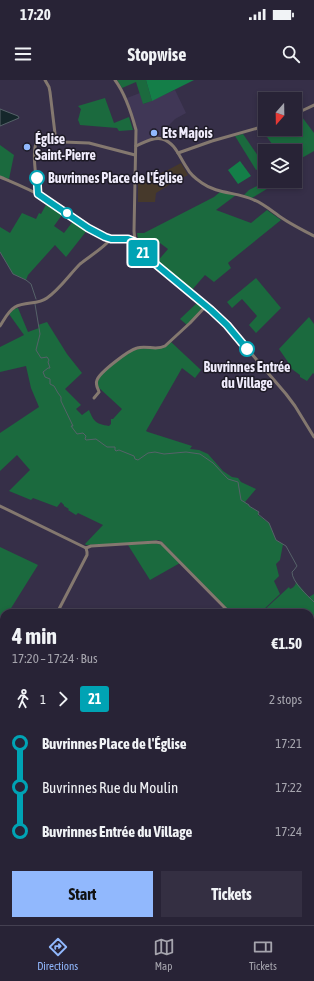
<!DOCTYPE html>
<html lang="en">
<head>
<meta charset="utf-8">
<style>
  :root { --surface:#282336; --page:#342f42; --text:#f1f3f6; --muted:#a5a4ad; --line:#444051; --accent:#91b8fd }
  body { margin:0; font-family:"Asap Condensed",sans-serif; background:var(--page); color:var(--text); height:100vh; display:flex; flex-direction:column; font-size:15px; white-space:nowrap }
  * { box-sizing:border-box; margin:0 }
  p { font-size:13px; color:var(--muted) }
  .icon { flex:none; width:22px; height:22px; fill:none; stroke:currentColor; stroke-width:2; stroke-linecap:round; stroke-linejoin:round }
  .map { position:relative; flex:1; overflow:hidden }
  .details { position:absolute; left:0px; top:529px; width:314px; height:316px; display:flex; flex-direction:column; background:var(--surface); border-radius:12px 12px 0 0; box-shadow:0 2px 6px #0003,0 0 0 1px var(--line) }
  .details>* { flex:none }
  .badge { padding:0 8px; border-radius:3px; font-size:14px; line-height:26px }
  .needle { width:26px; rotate:200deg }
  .tools { position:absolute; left:258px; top:12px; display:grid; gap:8px }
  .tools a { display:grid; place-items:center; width:44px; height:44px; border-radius:0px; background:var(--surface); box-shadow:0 2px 6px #0003,0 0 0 1px var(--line); font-size:20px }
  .map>.badge { position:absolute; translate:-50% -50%; box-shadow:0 0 0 2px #fff }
  .legs { display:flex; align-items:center; gap:6px; height:44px; padding:0 12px; font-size:13px }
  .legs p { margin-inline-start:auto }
  .head { display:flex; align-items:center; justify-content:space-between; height:68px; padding:0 12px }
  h1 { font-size:22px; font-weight:700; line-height:30px }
  .button { display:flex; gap:8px; margin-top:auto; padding:8px 12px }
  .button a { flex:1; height:46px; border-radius:0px; background:var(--accent); color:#111; font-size:16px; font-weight:700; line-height:46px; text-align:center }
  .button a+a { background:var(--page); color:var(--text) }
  ul { padding:0 12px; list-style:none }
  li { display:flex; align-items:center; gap:14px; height:44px; font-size:15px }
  li i { display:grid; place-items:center; width:6px; height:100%; margin:0 5px; background:currentColor }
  li i::after { content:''; width:10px; height:10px; margin:-5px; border:3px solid; border-radius:50%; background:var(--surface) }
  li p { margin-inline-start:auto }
  li:first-child i { background:linear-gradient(#0000 50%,currentColor 0) }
  li:last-child i { background:linear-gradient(currentColor 50%,#0000 0) }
  .status { display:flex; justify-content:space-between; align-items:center; height:28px; padding:0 20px; background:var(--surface); direction:ltr }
  .status svg { height:11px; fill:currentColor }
  header { display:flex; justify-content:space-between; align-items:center; height:52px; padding:0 12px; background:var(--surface); font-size:18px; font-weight:700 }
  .menu { display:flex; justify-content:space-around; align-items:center; height:56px; border-top:1px solid var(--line); background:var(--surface); font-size:11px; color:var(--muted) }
  .menu a { display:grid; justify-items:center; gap:2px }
  .menu .on { color:var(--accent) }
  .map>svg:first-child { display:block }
</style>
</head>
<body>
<div class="status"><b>17:20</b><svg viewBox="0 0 49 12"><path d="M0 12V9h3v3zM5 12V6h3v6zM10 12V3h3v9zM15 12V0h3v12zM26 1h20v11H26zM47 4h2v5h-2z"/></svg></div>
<header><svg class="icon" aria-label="menu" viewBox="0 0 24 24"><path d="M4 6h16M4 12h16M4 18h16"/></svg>Stopwise<svg class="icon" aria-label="search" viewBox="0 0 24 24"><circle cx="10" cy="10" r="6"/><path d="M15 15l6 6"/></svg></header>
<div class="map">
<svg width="314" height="845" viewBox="0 0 314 845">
  <rect width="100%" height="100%" fill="#362f48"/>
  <polygon fill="#403756" points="175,10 186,33 175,39 164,50 161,56 137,64 137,50 127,18 140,13 144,24"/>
  <polygon fill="#46392b" points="181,83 188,95 172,103 156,113 155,122 138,122 138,102 166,91"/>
  <g fill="#1b6a3e">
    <polygon points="117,0 146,0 152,21 143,24 136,2 122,8"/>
    <polygon points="105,18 114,43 129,37 133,50 119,51 117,48 80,45 79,42 78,40 81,29 78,26"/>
    <polygon points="299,33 314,53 314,71 300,79 295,74 295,71 277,71 267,57 264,57 259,49 265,47 265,49 295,49 295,35"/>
    <polygon points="243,54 265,86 256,90 235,56"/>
    <polygon points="0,65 14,75 9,99 0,96"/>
    <polygon points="267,101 280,101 252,118 244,115 249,110"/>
    <path d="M220 112 236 115 216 130 251 143 267 130 281 140 229 182 228 183 231 188 214 202 205 195 191 211 156 183 168 169 160 163 147 175C141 168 138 162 137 153H144L214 117Z"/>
    <polygon points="48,121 64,132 54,146 64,153 74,140 88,149 66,177 55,165 28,195 26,200 13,194 0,172 0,147 10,153 22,133 36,139 39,133 41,134"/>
    <polygon points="256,198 281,228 256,253 249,245 257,236 242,219 232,228 227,222"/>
    <polygon points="199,221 203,225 203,227 187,245 180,239"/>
    <path d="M18 228 28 252 39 248 38 245 47 242 67 274 82 293 65 309 81 325 76 329 82 335 89 330C94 342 96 344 109 346L111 344V339H113L122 329 97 306V305L99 296 121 278 134 270 143 268 157 269 171 262 201 290 195 298 182 288 146 351 148 352 192 366 190 369 199 370 208 374 223 391 232 397 238 398 241 402 256 409 245 422 249 425V426L259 432 258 435 269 443 276 460 283 464 280 480 276 484 279 496 274 501 280 514 260 533H231L161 461 158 460 130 463 86 465 85 464 103 445 78 433 76 435 68 430 69 429 64 426V425L61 422 57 427 33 418 31 420 9 411 30 390 17 375 0 391V353L39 327 31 308 26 286 0 292V267L24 255 9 234 14 229Z"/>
    <polygon points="309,237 314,244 314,294 313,293 307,301 300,297 300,295 289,287 289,286 287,284 288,282 279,269"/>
    <polygon points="154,463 162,465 180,483 150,500 128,465"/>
    <polygon points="0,467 38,485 8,533 4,533 4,565 0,571"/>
    <path d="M296 502 309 517 314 514V560L310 563V533H261L289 507 290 509C293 508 296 505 296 502Z"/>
    <polygon points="23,841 79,841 81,845 28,845"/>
  </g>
  <g fill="#147e48">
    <polygon points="146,0 194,0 152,21"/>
    <polygon points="240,81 251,96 238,104 228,90"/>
  </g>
  <polygon fill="#15272b" stroke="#566269" points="0,29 18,36 19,38 0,46"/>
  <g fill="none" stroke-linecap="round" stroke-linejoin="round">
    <g stroke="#566269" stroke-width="1">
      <polyline points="0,172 13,194 26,200 31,204 36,219"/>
      <path d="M35 224 40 254 36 270 41 278 47 277 49 280 48 282 50 288H48L43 292 45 297 50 299V304L54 306 58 313 61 317V321L73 346H71L77 354 83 353 86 356 85 359 86 360 96 359 107 367H115V370L116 371 119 370 134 376 135 379 138 380 148 373 155 372 164 374 186 372 200 374 213 383 228 399 238 402 241 420 249 425V426L259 432 258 434 269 443 276 460 286 466 297 486 294 490 292 492C292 502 307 515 314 522"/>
    </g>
    <g stroke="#84786f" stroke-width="3">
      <polyline points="45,0 49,7 50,12 56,62"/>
      <path d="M115 0C124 12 132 35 136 50L134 151 135 162 142 172 211 230 227 245 286 314 295 326 314 357"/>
      <polyline points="295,34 314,25"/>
      <path d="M136 66C143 63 154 56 162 59 176 63 179 77 187 88 190 94 196 99 202 103 217 114 237 112 254 120 264 124 273 132 282 138 292 145 303 150 314 156"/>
      <polyline points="178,73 212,61 265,46"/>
      <path d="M0 97C14 103 29 109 43 117 63 129 81 145 102 156 113 161 125 157 135 162"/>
      <path d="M38 114C37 101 31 72 37 61L89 63 135 75"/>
      <path d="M0 246C4 240 8 231 15 227 25 221 38 225 47 218 60 209 69 195 80 184 90 176 102 169 111 159"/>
      <path d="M94 318 99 312C98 308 95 305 97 300 100 292 129 270 137 268 147 265 156 271 165 266L190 243 206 226"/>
      <polyline points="0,426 86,468"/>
      <polyline points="86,468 91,466 156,462 161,463 230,533"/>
      <polyline points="57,533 87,475 87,472 86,468"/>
      <polyline points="310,598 314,595"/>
      <polyline points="310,622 314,625"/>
      <polyline points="0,626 4,620"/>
      <polyline points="0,686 4,690"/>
      <polyline points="0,775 4,778"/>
      <polyline points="145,841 149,845"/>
    </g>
  </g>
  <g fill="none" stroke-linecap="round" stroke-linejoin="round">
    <g stroke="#fff" stroke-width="9">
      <polyline id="line-1" points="37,98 38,114 88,148 105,157 111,159 128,159 135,162 139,168 147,177 211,230 227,245 247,269"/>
    </g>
    <use href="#line-1" stroke="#00a3b4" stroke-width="6"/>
  </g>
  <g fill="#91b8fd" stroke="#1d1a25" stroke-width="1.5">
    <circle cx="154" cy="53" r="4"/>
    <circle cx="27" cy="67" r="4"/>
  </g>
  <g fill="#fff" stroke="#00a3b4" stroke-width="2">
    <circle cx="37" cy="98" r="7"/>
    <circle cx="67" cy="133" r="5"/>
    <circle cx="247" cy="269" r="7"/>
  </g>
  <g text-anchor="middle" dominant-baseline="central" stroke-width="3" stroke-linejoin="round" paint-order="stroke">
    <g font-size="14" font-weight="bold" fill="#efebfb" stroke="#1d1a25" text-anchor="start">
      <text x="162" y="53">Ets Majois</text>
      <text x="35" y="59">Église<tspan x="35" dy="16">Saint-Pierre</tspan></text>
    </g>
    <g font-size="14" font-weight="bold" fill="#efebfb" stroke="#1d1a25" text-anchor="start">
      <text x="48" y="98">Buvrinnes Place de l'Église</text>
      <text x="247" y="287" text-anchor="middle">Buvrinnes Entrée<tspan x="247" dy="16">du Village</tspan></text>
    </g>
  </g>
</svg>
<div class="tools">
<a><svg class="needle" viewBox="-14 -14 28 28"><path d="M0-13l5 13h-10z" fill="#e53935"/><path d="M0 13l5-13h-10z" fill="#a5a4ad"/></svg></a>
<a><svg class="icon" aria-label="layers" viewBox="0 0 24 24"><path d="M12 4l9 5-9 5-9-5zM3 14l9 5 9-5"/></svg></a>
</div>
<b class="badge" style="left:143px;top:173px;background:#00a3b4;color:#fff">21</b>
<section class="details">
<div class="head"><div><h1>4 min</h1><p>17:20 – 17:24 · Bus</p></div><b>€1.50</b></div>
<div class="legs"><svg class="icon" aria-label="walk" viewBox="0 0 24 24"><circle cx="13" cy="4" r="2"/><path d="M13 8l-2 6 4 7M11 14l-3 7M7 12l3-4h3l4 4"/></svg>1<svg class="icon" aria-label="forward" viewBox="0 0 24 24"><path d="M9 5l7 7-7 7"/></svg><b class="badge" style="background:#00a3b4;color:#fff">21</b><p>2 stops</p></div>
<ul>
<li><i style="color:#00a3b4"></i><b>Buvrinnes Place de l'Église</b><p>17:21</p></li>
<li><i style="color:#00a3b4"></i><span>Buvrinnes Rue du Moulin</span><p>17:22</p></li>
<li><i style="color:#00a3b4"></i><b>Buvrinnes Entrée du Village</b><p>17:24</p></li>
</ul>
<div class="button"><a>Start</a><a>Tickets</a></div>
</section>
</div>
<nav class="menu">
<a class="on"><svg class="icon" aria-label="directions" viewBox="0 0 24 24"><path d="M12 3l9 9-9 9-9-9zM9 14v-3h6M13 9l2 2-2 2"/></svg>Directions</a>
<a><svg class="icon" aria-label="map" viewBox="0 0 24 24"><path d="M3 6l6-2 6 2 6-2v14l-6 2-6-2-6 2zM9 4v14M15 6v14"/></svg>Map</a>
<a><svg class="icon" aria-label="tickets" viewBox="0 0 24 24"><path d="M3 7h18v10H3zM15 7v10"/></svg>Tickets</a>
</nav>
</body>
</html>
